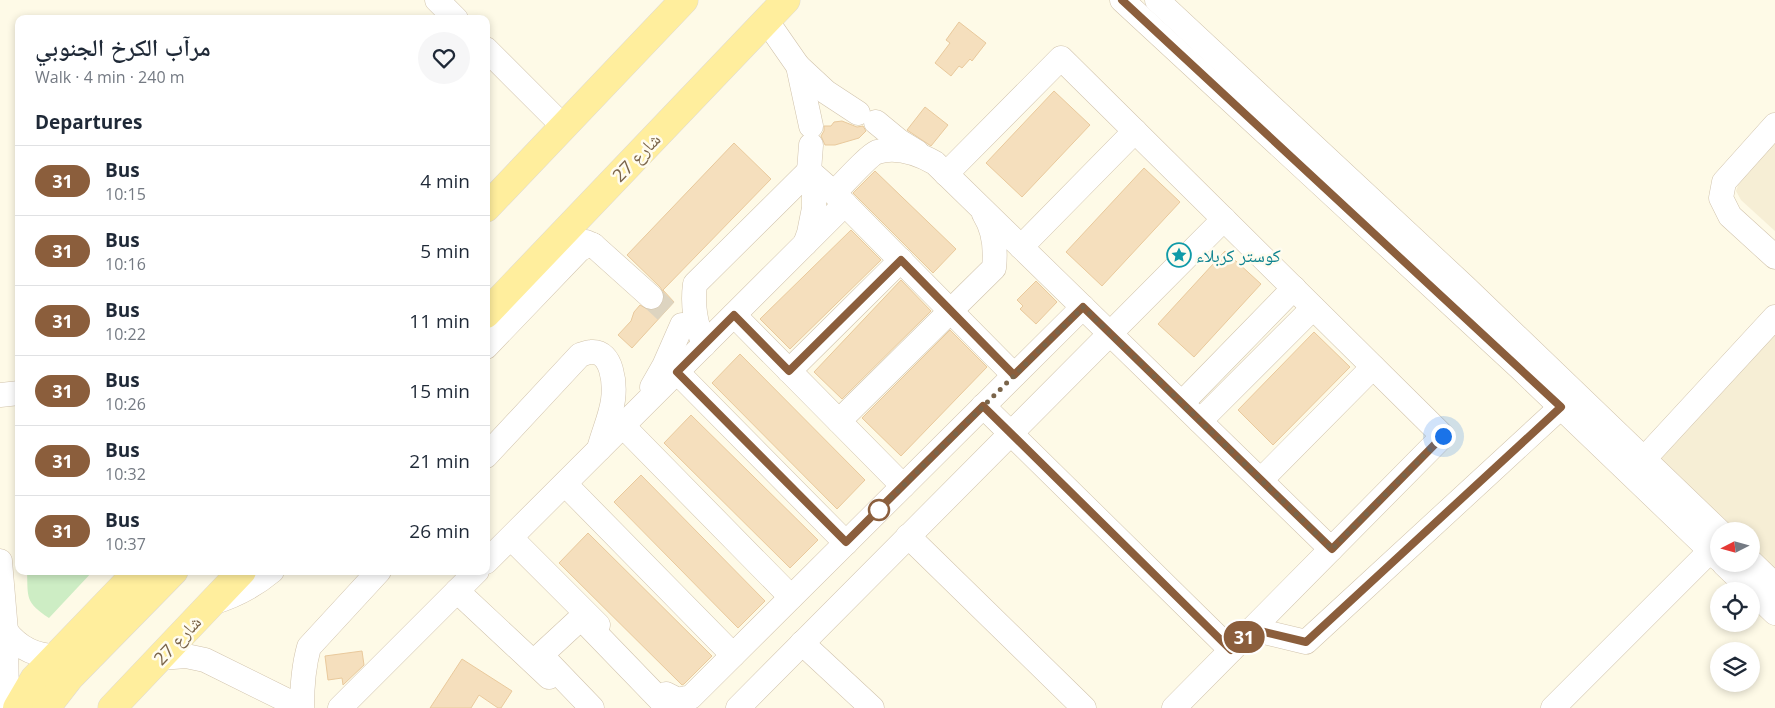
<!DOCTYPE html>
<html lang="en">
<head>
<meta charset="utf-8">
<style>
  :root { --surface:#fff; --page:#f6f6f7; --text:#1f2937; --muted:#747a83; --line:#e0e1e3 }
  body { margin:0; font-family:"Open Sans","Noto Naskh Arabic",sans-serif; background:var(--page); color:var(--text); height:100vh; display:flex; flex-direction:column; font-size:19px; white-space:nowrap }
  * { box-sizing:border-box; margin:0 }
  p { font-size:16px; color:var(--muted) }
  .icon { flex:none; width:28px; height:28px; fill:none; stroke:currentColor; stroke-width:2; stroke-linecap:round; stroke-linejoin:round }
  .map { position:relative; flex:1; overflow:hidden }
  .side { position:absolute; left:15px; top:15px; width:475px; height:560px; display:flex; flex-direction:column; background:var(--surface); border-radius:10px; box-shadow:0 2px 8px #0003 }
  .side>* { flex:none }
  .badge { padding:0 10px; border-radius:16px; font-size:18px; line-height:32px }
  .needle { width:32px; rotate:264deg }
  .buttons { position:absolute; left:1710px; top:522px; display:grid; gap:10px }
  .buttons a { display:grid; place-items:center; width:50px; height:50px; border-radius:50%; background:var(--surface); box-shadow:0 2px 8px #0003; font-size:25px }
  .you { position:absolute; width:25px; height:25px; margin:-12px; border:4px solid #fff; border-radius:50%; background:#1a73e8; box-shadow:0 0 0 8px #1a73e833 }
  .map>.badge { position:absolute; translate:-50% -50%; box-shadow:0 0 0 2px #fff }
  h2 { padding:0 20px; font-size:19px; line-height:45px }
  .round { display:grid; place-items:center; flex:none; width:52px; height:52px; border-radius:26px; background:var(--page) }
  .overview { display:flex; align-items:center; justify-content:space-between; height:85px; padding:0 20px }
  h1 { font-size:24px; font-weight:600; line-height:38px }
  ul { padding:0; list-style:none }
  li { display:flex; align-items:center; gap:15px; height:70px; padding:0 20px; border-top:1px solid var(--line) }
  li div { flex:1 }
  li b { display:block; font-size:19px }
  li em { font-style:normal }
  li .badge { min-width:55px; font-weight:700; text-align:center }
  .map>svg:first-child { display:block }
</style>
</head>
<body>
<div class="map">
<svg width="1775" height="708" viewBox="0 0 1775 708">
  <rect width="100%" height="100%" fill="#fefae7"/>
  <g fill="#f6eed5">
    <polygon points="1775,140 1775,231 1741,200 1736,191 1740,180"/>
    <polygon points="1775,329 1775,570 1751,547 1751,531 1735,531 1658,458"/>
  </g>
  <path fill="#cdedc4" d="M27 571H93L49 618C25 602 28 598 27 571Z"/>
  <g fill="#f5dfbd" stroke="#e9c99c">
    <polygon points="959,22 986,43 972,61 970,59 962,68 959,66 951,76 935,63 950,43 946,40"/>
    <polygon points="1054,91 1090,125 1022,197 986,163"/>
    <polygon points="925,107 948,125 931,146 907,130"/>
    <polygon points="842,121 857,127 863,126 866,131 859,138 835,145 825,145 821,136 824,131 824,126 831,126 834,122"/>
    <polygon points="734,143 771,179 663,290 674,302 632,348 618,335 631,321 634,312 640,305 649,310 655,310 661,306 664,300 664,293 660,287 627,255"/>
    <polygon points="1144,168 1180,202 1102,286 1066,252"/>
    <polygon points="875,171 956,249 933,273 853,193"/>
    <polygon points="851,230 881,260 790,349 760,319"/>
    <polygon points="1225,251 1261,284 1194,357 1158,324"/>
    <polygon points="901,280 931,311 842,399 814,372"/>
    <polygon points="1036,281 1057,302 1036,324 1020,309 1023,306 1017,300"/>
    <polygon points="950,330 987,367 901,456 862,418"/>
    <polygon points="1314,332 1350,367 1273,445 1238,410"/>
    <polygon points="740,354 865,480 837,509 712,383"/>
    <polygon points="691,415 818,540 790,568 664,443"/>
    <polygon points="641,475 765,601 738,628 614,502"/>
    <polygon points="588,533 712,656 684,684 682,685 559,563"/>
    <polygon points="362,651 364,665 344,684 343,685 342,678 328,680 325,656"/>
    <polygon points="462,659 512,691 501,708 498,708 479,695 471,708 430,708"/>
  </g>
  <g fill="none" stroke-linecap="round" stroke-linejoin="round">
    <polyline stroke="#ddd4c0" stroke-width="24" stroke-dasharray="24 12" stroke-linecap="butt" points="651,297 666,311"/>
    <g stroke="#d1c3ac" stroke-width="25">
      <g id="minor">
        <polyline points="437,0 456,19"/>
        <polyline points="1122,0 1520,368 1719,559"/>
        <polyline points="1157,0 1465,287 1719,531"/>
        <polyline points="766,20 798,66 811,126"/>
        <polyline points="486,49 564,127"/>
        <polyline points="798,66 826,92 858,113"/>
        <polyline points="876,122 899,141 917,152"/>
        <polyline points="1775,125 1724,182 1721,198 1730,216 1775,257"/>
        <polyline points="809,171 834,193 1014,375"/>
        <polyline points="946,174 1061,58 1443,436 1174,708"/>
        <path d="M834 193C842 185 869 155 877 152 897 146 917 153 935 163L1331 549"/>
        <polyline points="580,242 586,242 593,245 651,297"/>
        <polyline points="805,244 809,233 814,208 814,183 809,171 811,145"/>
        <polyline points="1021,247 1135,131"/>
        <polyline points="734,315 903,486"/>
        <path d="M704 345C696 324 692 307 695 284L809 171"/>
        <polyline points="486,347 579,250 586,246 593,245"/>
        <polyline points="789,371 901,260"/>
        <polyline points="677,372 846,543"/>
        <polyline points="652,387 664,366 682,325"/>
        <polyline points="0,395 19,393"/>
        <polyline points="1182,403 1294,288"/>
        <polyline points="983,406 1231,650"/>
        <path d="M839 421 994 268C996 250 994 230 984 214"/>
        <polyline points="1200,421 1313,308"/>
        <polyline points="623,426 791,597"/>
        <path d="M486 456 580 355C583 354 588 352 591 352 613 350 615 385 613 400 611 416 603 433 599 449"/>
        <polyline points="1644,459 1775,317"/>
        <polyline points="1261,480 1373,367"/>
        <polyline points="565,484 733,655"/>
        <polyline points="908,536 1084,708"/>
        <polyline points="511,538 598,625"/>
        <polyline points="0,561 6,631 7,708"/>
        <polyline points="486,562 845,204"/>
        <polyline points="1751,562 1775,585"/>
        <polyline points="1724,564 1775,613"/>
        <polyline points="457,591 549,677"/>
        <path d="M212 603C235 596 253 587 272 571"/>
        <polyline points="1252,629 1306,642 1561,407"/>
        <path d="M6 631C19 648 35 656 56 656"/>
        <polyline points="802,643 872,708"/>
        <path d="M160 658 186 656 205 660 302 708C302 687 303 668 309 647L379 571"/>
        <polyline points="666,694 678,700 691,697 1083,307"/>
        <polyline points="340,708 477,571"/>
        <polyline points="592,708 541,655 581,618 668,708"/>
        <polyline points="738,708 1224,219"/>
        <polyline points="1553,708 1710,551"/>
      </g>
    </g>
    <g stroke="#dfdad3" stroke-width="29">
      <g id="major">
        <polyline points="486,208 684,0"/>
        <polyline points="486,314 786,0"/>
        <polyline points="17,708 34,679 138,571"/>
        <polyline points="46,708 70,677 174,571"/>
        <polyline points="112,708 242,571"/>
      </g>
    </g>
    <use href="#minor" stroke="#fff" stroke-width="24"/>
    <use href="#major" stroke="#ffee9d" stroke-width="28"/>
  </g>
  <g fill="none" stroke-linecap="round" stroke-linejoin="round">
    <g stroke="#fff" stroke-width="11">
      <polyline id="line" points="1122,0 1561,407 1306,642 1252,629 1231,650 983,406 846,542 677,372 734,315 789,371 901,260 1014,375 1083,307 1332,549 1443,436"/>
    </g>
    <use href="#line" stroke="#8b5e3c" stroke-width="8"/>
    <polyline stroke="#7a6449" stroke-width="5" stroke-dasharray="0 9" points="879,510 1083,307 1332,549 1443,436"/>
  </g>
  <defs>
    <g id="sight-ring" transform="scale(1.25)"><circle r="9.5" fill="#fffcef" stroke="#0f9aa8" stroke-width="1.5"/><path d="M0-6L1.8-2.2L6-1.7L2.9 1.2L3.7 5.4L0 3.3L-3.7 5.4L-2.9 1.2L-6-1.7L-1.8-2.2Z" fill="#0f9aa8"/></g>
  </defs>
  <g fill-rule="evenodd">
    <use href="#sight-ring" x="1179" y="255"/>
  </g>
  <circle fill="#fff" stroke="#8b5e3c" stroke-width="2.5" cx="879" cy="510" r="10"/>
  <g text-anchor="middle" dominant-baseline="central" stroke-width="5" stroke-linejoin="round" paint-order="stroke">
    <g font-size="18" fill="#7a6449" stroke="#fffcef">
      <text transform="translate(636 157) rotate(-46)">شارع 27</text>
      <text transform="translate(177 640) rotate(-47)">شارع 27</text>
    </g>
    <g font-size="18" fill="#0d838f" stroke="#fffcef" text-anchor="start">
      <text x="1196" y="255">كوستر كربلاء</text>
    </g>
  </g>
</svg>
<div class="buttons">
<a><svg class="needle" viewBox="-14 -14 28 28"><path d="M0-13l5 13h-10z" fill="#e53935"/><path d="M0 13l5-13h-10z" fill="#747a83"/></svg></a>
<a><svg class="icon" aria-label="locate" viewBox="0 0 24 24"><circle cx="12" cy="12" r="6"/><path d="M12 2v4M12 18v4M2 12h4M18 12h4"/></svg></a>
<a><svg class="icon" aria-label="layers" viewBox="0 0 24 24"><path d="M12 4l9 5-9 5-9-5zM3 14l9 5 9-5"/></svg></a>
</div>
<div class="you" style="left:1443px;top:436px"></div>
<b class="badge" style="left:1244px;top:637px;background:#8b5e3c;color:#fff">31</b>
<section class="side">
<div class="overview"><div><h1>مرآب الكرخ الجنوبي</h1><p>Walk · 4 min · 240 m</p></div><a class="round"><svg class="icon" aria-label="heart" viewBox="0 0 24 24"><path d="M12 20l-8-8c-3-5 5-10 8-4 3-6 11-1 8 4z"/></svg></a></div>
<h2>Departures</h2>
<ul>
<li><span class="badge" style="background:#8b5e3c;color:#fff">31</span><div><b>Bus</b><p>10:15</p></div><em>4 min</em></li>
<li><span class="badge" style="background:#8b5e3c;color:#fff">31</span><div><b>Bus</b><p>10:16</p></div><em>5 min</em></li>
<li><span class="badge" style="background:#8b5e3c;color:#fff">31</span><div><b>Bus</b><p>10:22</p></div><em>11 min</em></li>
<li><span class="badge" style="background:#8b5e3c;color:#fff">31</span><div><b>Bus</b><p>10:26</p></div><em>15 min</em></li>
<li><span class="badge" style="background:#8b5e3c;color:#fff">31</span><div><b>Bus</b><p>10:32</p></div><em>21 min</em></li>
<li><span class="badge" style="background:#8b5e3c;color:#fff">31</span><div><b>Bus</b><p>10:37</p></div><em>26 min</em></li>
</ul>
</section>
</div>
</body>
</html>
